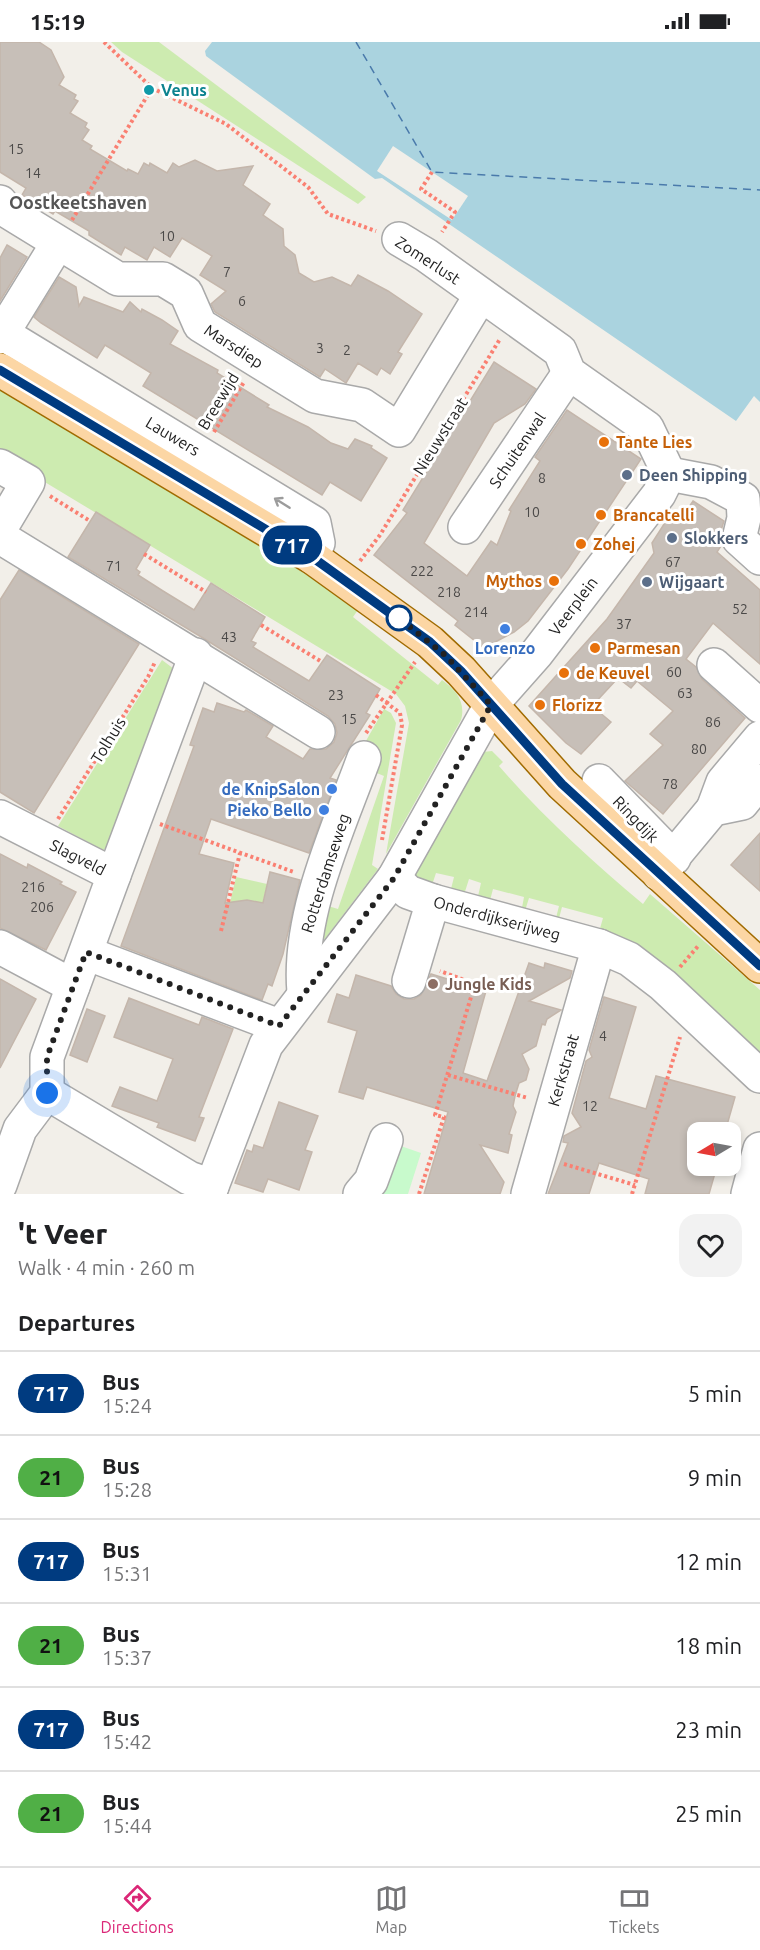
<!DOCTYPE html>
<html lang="en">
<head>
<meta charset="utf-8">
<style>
  :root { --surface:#fff; --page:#f2f2f2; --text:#202124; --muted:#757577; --line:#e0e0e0; --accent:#db2777 }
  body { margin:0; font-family:Ubuntu,sans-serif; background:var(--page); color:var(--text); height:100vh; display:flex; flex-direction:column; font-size:22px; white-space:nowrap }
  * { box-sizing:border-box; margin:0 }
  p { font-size:20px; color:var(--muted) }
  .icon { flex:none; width:33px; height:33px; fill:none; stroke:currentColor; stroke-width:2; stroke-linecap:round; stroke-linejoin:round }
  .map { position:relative; height:1152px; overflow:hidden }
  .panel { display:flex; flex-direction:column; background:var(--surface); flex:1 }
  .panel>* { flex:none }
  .badge { padding:0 12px; border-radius:20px; font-size:21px; line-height:39px }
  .needle { width:39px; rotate:260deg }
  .buttons { position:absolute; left:687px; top:1080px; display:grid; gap:12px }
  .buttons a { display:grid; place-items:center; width:54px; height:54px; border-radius:12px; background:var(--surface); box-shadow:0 3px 9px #0003; font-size:30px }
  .you { position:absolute; width:30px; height:30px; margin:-15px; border:4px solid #fff; border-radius:50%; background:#1a73e8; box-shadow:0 0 0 9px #1a73e833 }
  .map>.badge { position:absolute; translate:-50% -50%; box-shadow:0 0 0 3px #fff }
  h2 { padding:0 18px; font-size:22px; line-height:54px }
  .round { display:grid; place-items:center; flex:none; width:63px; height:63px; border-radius:18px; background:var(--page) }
  .overview { display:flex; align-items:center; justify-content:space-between; height:102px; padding:0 18px }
  h1 { font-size:28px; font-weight:800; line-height:45px }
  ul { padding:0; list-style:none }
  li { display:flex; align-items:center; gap:18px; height:84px; padding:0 18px; border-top:2px solid var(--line) }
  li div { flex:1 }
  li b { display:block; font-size:22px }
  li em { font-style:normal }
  li .badge { min-width:66px; font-weight:700; text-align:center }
  .status { display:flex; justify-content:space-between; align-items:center; height:42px; padding:0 30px; background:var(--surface); direction:ltr }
  .status svg { height:16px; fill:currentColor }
  .tab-bar { display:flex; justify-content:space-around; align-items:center; height:84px; border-top:2px solid var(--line); background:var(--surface); font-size:16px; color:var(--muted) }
  .tab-bar a { display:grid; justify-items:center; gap:3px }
  .tab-bar .current { color:var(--accent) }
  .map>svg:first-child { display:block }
</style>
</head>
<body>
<div class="status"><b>15:19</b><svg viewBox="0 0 49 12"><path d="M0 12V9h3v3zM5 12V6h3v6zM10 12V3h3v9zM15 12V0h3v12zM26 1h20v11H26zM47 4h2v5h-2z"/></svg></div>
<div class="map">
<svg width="760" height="1152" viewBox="0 0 760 1152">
  <rect width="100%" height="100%" fill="#f2efe9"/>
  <g fill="#cdebb0">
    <polygon points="111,0 159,0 366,155 358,162 122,10"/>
    <path d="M0 347 360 565 353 575 438 643 442 638C456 648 466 660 461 678L386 812 409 681 405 664 396 652 0 413Z"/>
    <polygon points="162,618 174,627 107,805 103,808 58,784"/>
    <polygon points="384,667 391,671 396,681 372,823 378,827 317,907 328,864 338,867 384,734 367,727 358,713"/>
    <path d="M492 709 503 720 499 724C543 775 592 819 643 862L650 852 760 948V1020L597 897 603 876 562 865 558 880H555L559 864 529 856 524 872 521 871 524 855 493 847 488 866 476 863 481 841 469 837 462 859 449 855 454 835 436 831 430 849 410 838 483 710Z"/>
    <polygon points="236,835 267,842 262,864 247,858 230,861"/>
  </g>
  <polygon fill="#c8facc" points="395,1102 421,1111 408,1152 379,1152"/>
  <polygon fill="#aad3df" points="212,0 760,0 760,360 754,354 736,379 382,136 375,137 206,14 205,9"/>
  <polygon fill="#f2efe9" points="393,104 468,154 452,178 377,129"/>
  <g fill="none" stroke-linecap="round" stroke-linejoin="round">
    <polyline stroke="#4a7aab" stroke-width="1.5" stroke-dasharray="8 6" stroke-linecap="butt" points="356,0 432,130 760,148"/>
  </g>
  <g fill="#c7bfb8" stroke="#c4b6ab" stroke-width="1.5">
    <polygon points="0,0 39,0 51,8 64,35 59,43 76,53 74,57 78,59 70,71 87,81 85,85 89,88 82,98 92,104 90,107 127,129 128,127 138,132 144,121 149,124 150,121 167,131 173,121 179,125 195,118 217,129 253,124 243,143 270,162 263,173 283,187 284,204 295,213 299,231 314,240 332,235 351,244 358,233 388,249 422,272 398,310 402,312 390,332 381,326 377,333 358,321 346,341 325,327 320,335 215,270 211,262 226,249 200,233 212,214 182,196 170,215 154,205 147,218 125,205 121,213 89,193 89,189 55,169 53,172 22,153 26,146 0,130"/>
    <polygon points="7,203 27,215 0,259 0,216"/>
    <polygon points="59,235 76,245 79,264 84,255 123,270 130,260 141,270 142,267 162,278 178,289 170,302 218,328 217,331 269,363 267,365 308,385 331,401 348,407 355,397 372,404 371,406 387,416 361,459 330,440 322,453 143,344 151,331 120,312 105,303 97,316 41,281 34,275"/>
    <polygon points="494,320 536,347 525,362 494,381 424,501 467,534 491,499 497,503 511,469 509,468 540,419 535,415 567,368 641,417 568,527 528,579 514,590 484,606 455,583 458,579 374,513 407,471 403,468"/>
    <polygon points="693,459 724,479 717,501 721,504 717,510 760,548 760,622 713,581 686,617 696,625 702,637 745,676 663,772 625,739 663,703 650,692 673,669 637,639 631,646 618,636 592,664 611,680 581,712 566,701 529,664 607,577 654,511 652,501 668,476 685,471"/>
    <polygon points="96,470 150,503 136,527 140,530 138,533 163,549 194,568 211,541 265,575 251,599 256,601 253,605 309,639 327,613 380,647 366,671 370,673 330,736 336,738 309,811 211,777 199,812 234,821 225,861 247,858 263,861 270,830 300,838 283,912 272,944 268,942 262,958 121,904 194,704 190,703 203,666 214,670 217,661 244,670 246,668 273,684 266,695 303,717 310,707 326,707 334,700 337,691 335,682 328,674 203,596 68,515"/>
    <polygon points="19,528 139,602 34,771 0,750 0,558"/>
    <polygon points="760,791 760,849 731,823"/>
    <polygon points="0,812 27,826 28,822 62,840 60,842 76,850 46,908 0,886"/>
    <polygon points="529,921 544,926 545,921 572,929 570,936 529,959 561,968 547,977 545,983 542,982 536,1004 522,1012 529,1027 526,1038 519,1041 515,1054 513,1064 516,1070 509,1092 512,1093 508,1111 480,1103 504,1140 500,1152 424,1152 448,1070 367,1045 363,1057 339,1050 357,989 328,980 337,952 349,956 356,933 391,944 396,952 404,957 414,957 421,953 431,932 486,949 463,1031 487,1039"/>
    <polygon points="0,937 36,957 0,1026"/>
    <polygon points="604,955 636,965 609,1056 646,1067 656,1034 735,1055 725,1090 698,1090 698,1124 717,1124 709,1152 645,1152 649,1137 599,1121 589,1152 548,1152 568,1101 563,1100 564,1094 581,1085 572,1071 586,1019 592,1015 589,1008"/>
    <polygon points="129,956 199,983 202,975 233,987 199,1075 204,1076 195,1099 157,1085 159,1081 112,1064 120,1045 157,1059 173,1017 114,995"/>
    <polygon points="87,967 105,974 87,1020 70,1013"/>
    <polygon points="279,1060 318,1074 305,1108 312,1110 299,1148 268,1137 263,1150 235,1141 247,1108 252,1110 254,1103 263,1106"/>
  </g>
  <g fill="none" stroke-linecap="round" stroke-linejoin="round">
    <g stroke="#a9a9a9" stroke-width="36">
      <g id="minor">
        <polyline points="0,160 7,169 118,237 163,237 186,251 200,283 315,354 362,363 399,388 481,253"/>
        <polyline points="399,197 426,213 560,309 569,331 647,386 669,432"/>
        <polyline points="0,290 314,481 318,501 312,515"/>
        <polyline points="0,295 58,201"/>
        <polyline points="0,424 28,440 0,487"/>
        <polyline points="669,432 711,440 743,457 744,476 739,497 760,516"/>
        <polyline points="465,485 569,331"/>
        <polyline points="0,495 318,690"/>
        <polyline points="714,623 760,664"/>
        <polyline points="599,739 674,816"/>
        <polyline points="713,767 723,740 760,696"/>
        <polyline points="0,775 114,833 47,1015 47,1051 20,1087 0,1143"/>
        <polyline points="659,832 713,767 742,761 760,739"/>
        <polyline points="114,833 196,613"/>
        <polyline points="394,836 408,850 433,859 599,904 629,917 663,943 760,1034"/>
        <polyline points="0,905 73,944"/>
        <polyline points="86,911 279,984"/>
        <polyline points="409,939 433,859"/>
        <path d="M304 950C297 874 338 787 364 716"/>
        <polyline points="47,1051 189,1136 212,1144"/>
        <polyline points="209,1152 266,1003 394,836 491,663 537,611 659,452 669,432"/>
        <polyline points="360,1152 371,1139 386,1098"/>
        <polyline points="528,1152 599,904"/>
        <polyline points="748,1152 760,1107"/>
      </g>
    </g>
    <g stroke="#a06b00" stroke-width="36">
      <polyline id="major" points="0,328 312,515 430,600 461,629 562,742 760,924"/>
    </g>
    <g stroke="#fa8072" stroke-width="4" stroke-dasharray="3 3" stroke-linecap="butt">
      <polyline points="104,0 152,46 226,82 308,145 328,172 376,189"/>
      <polyline points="432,130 421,147 455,170 442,190"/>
      <polyline points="72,178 152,46"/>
      <polyline points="214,390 244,340"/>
      <polyline points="50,454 90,479"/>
      <polyline points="144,512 206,550"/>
      <polyline points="360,519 380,493 500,297"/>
      <polyline points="261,583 322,620"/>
      <polyline points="376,653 400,671 402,683 382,798"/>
      <polyline points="366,691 415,620"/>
      <polyline points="58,777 148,635 155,620"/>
      <polyline points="160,782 294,830"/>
      <polyline points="221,889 240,811"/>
      <polyline points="680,925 699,903"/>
      <polyline points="448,1033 528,1056"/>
      <polyline points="564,1122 635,1143"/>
      <polyline points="419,1152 444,1075 435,1073 475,942 440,929"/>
      <polyline points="632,1152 680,995"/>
    </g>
    <use href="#minor" stroke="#fff" stroke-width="33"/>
    <use href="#major" stroke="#fcd6a4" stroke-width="33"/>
  </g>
  <defs><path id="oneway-shaft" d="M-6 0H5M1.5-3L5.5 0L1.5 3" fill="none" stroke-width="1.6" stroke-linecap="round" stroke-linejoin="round" transform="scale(1.5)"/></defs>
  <use stroke="#9c9c9c" href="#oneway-shaft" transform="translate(282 461) rotate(-148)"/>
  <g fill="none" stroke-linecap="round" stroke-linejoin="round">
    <g stroke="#fff" stroke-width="14">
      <polyline id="line" points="0,328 312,515 430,600 461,629 562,742 760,924"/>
    </g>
    <use href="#line" stroke="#003b80" stroke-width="9"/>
    <polyline stroke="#222" stroke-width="6" stroke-dasharray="0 10.8" points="47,1051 47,1015 86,910 279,984 394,836 491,663 446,614 399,576"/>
  </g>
  <circle fill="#0f9aa8" stroke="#fff" stroke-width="2" cx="149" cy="48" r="6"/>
  <g fill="#e8710a" stroke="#fff" stroke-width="2">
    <circle cx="604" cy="400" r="6"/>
    <circle cx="601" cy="473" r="6"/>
    <circle cx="581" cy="502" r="6"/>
    <circle cx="554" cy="539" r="6"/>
    <circle cx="595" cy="606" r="6"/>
    <circle cx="564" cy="631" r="6"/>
    <circle cx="540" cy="663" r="6"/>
  </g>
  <g fill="#5c6f8a" stroke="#fff" stroke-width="2">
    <circle cx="627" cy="433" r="6"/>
    <circle cx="672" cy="496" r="6"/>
    <circle cx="647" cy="540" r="6"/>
  </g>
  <circle fill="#fff" stroke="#003b80" stroke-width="3" cx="399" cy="576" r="12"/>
  <g fill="#3f7fe0" stroke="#fff" stroke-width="2">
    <circle cx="505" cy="587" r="6"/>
    <circle cx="332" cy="747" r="6"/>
    <circle cx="324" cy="768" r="6"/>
  </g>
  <circle fill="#8d6e63" stroke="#fff" stroke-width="2" cx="433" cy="942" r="6"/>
  <g text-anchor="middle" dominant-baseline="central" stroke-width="6" stroke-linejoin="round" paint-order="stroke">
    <g font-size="14" fill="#4b4948">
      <text x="16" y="107">15</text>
      <text x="33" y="131">14</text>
      <text x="167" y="194">10</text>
      <text x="227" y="230">7</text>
      <text x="242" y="259">6</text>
      <text x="320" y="306">3</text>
      <text x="347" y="308">2</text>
      <text x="542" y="436">8</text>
      <text x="532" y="470">10</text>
      <text x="673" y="520">67</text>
      <text x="114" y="524">71</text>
      <text x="422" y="529">222</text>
      <text x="449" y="550">218</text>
      <text x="740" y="567">52</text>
      <text x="476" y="570">214</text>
      <text x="624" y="582">37</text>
      <text x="229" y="595">43</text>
      <text x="674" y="630">60</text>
      <text x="685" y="651">63</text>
      <text x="336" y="653">23</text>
      <text x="349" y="677">15</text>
      <text x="713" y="680">86</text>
      <text x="699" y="707">80</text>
      <text x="670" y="742">78</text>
      <text x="33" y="845">216</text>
      <text x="42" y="865">206</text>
      <text x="603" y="994">4</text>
      <text x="590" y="1064">12</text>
    </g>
    <g font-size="16" font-weight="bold" fill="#0d838f" stroke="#fff" text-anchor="start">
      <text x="161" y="48">Venus</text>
    </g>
    <g font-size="16" fill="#222" stroke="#fff">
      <text transform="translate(428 218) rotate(33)">Zomerlust</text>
      <text transform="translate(234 304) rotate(33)">Marsdiep</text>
      <text transform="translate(218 359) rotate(-59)">Breewijd</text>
      <text transform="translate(173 394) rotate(31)">Lauwers</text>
      <text transform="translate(440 394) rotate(-58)">Nieuwstraat</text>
      <text transform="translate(517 408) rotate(-56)">Schuitenwal</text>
      <text transform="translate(573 564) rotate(-53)">Veerplein</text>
      <text transform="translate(108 698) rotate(-58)">Tolhuis</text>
      <text transform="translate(636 777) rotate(46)">Ringdijk</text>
      <text transform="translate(78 815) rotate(27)">Slagveld</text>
      <text transform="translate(325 831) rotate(-72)">Rotterdamseweg</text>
      <text transform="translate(497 876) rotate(15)">Onderdijkserijweg</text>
      <text transform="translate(563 1028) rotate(-74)">Kerkstraat</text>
    </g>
    <g font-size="16" font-weight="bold" fill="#c56008" stroke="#fff" text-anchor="start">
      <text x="616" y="400">Tante Lies</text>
      <text x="613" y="473">Brancatelli</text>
      <text x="593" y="502">Zohej</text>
      <text x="542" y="539" text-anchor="end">Mythos</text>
      <text x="607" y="606">Parmesan</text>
      <text x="576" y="631">de Keuvel</text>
      <text x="552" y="663">Florizz</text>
    </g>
    <g font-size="16" font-weight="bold" fill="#4e5e75" stroke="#fff" text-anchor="start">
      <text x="639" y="433">Deen Shipping</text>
      <text x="684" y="496">Slokkers</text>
      <text x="659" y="540">Wijgaart</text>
    </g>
    <g font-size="16" font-weight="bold" fill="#366cbe" stroke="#fff" text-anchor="end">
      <text x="505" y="606" text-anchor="middle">Lorenzo</text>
      <text x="320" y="747">de KnipSalon</text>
      <text x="312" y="768">Pieko Bello</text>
    </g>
    <g font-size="16" font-weight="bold" fill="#785e54" stroke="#fff" text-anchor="start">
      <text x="445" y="942">Jungle Kids</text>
    </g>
    <g font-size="18" font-weight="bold" fill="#555" stroke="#fff">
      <text x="78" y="160">Oostkeetshaven</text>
    </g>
  </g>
</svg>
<div class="buttons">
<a><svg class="needle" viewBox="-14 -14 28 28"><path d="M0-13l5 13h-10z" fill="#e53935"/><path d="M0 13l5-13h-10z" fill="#757577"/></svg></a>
</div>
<div class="you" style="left:47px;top:1051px"></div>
<b class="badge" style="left:292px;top:503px;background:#003b80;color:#fff">717</b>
</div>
<section class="panel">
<div class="overview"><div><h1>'t Veer</h1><p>Walk · 4 min · 260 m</p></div><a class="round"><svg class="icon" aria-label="heart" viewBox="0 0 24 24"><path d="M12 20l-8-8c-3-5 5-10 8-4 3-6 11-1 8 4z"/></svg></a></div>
<h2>Departures</h2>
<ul>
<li><span class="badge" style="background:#003b80;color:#fff">717</span><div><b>Bus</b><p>15:24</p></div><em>5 min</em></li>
<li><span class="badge" style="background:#50af46;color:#111">21</span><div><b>Bus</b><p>15:28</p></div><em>9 min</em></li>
<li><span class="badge" style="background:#003b80;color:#fff">717</span><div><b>Bus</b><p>15:31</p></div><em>12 min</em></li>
<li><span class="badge" style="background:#50af46;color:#111">21</span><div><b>Bus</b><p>15:37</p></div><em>18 min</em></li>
<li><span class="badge" style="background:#003b80;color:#fff">717</span><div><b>Bus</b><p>15:42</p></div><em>23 min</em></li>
<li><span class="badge" style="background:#50af46;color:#111">21</span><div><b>Bus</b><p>15:44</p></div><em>25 min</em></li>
</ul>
</section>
<nav class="tab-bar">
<a class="current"><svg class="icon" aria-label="directions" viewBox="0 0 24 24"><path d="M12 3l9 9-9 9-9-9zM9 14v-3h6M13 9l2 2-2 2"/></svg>Directions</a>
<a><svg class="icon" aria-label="map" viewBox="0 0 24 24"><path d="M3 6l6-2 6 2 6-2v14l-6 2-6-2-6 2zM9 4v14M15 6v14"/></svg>Map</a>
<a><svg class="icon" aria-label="tickets" viewBox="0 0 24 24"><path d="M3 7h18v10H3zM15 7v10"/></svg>Tickets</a>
</nav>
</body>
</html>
